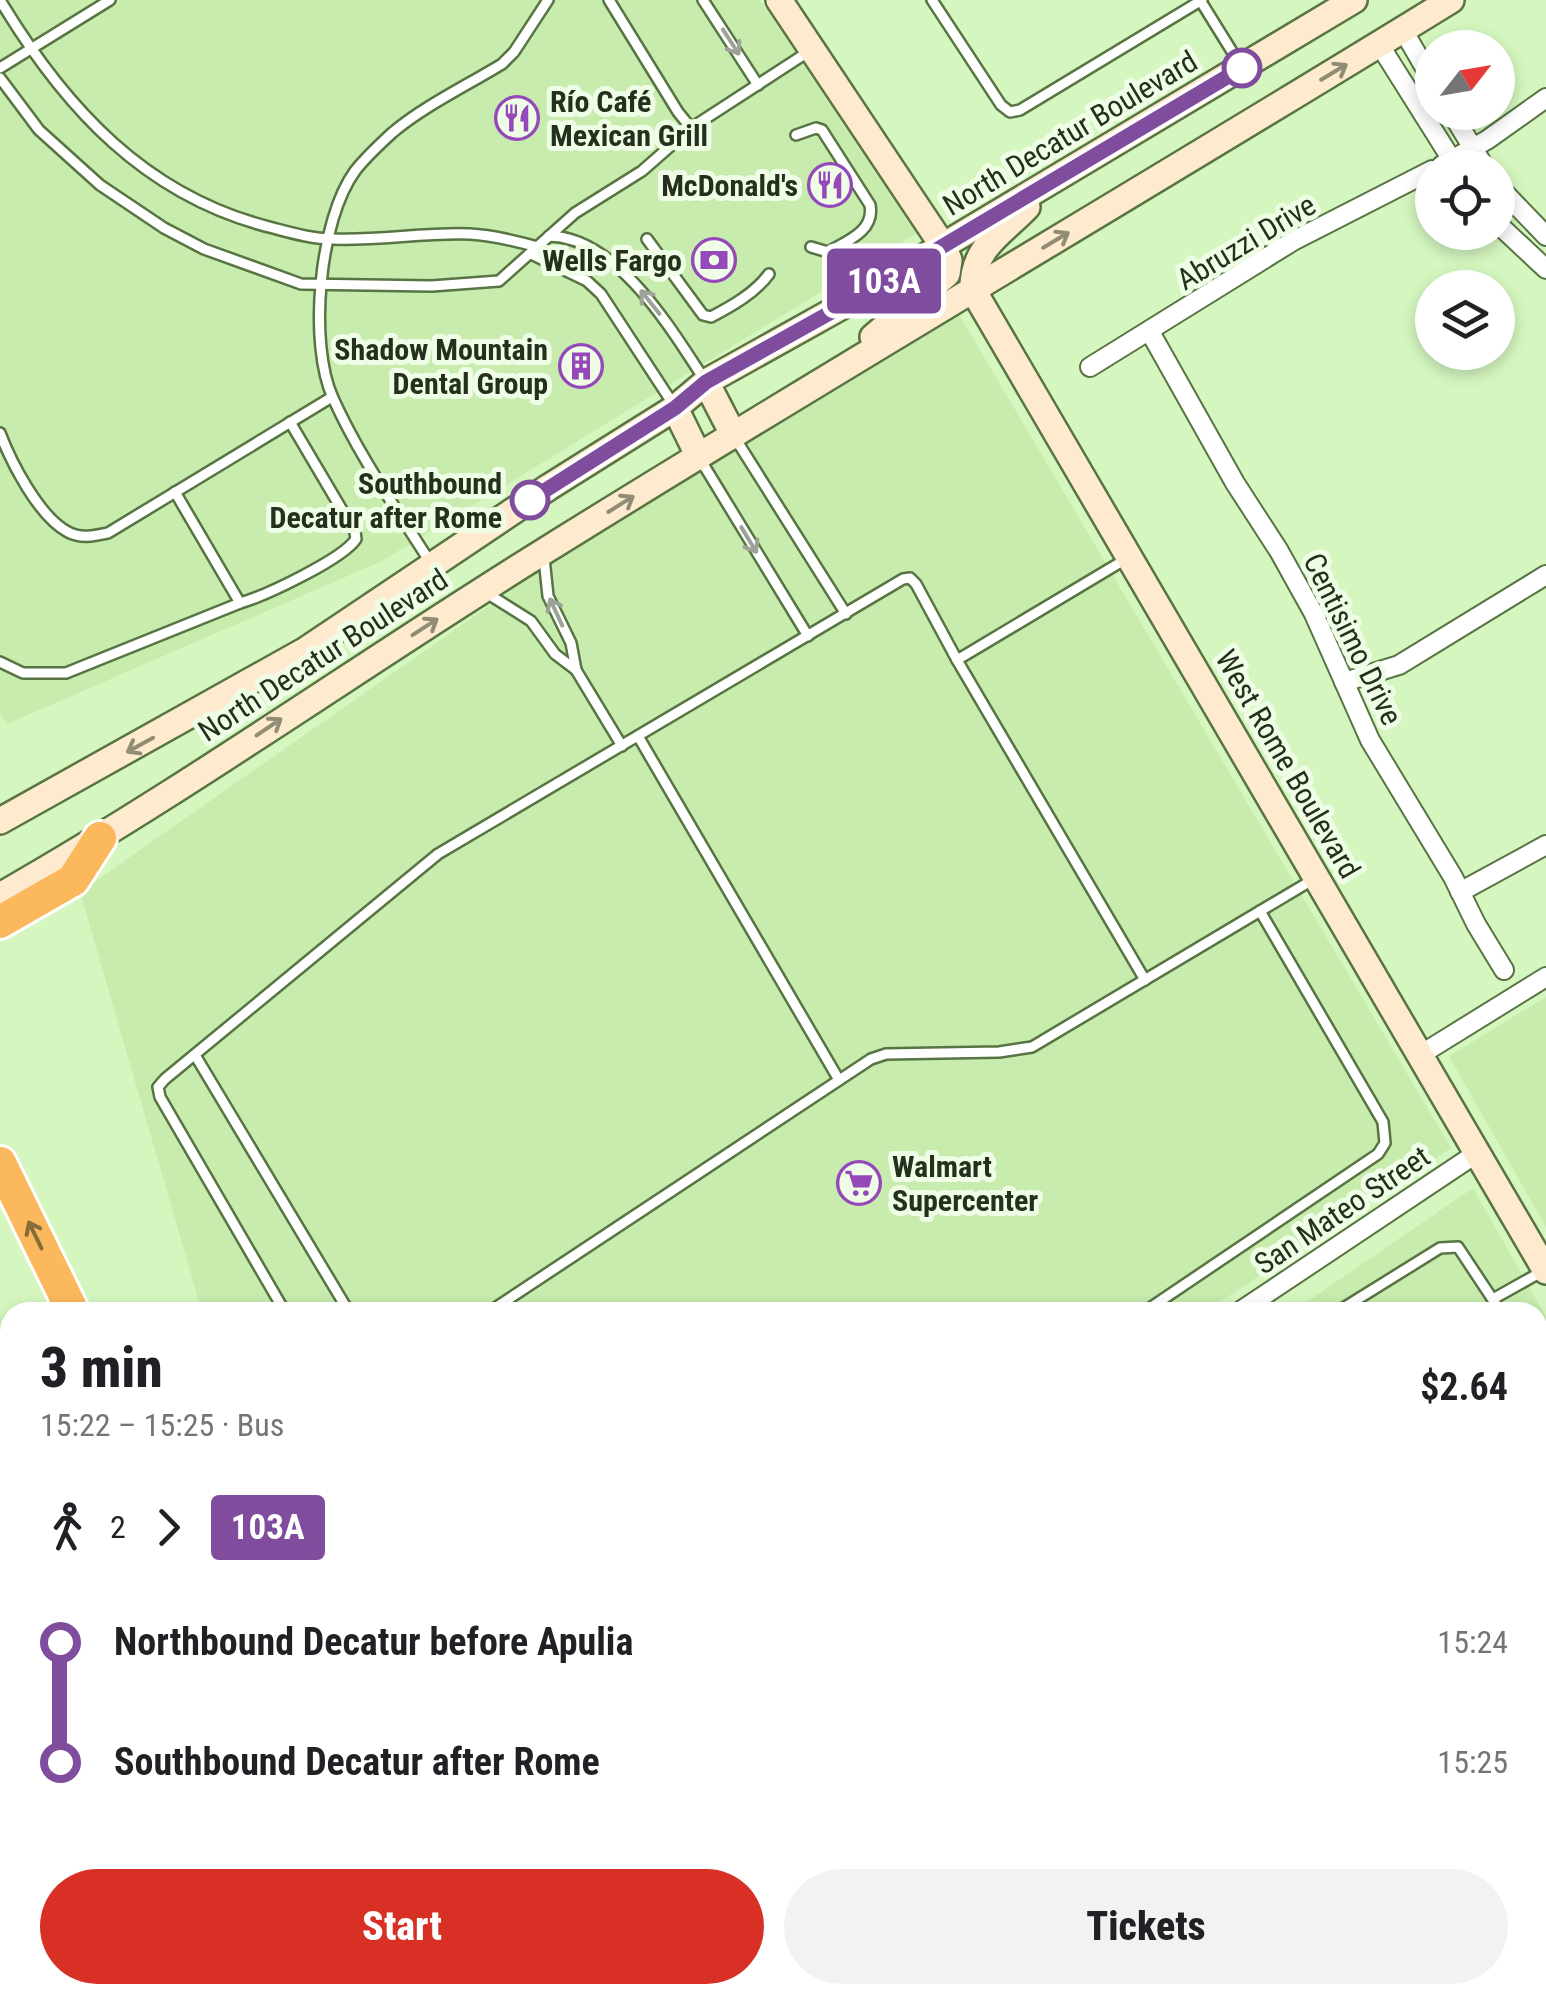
<!DOCTYPE html>
<html lang="en">
<head>
<meta charset="utf-8">
<style>
  :root { --surface:#fff; --page:#f2f2f2; --text:#202124; --muted:#757577; --accent:#d93025 }
  body { margin:0; font-family:"Roboto Condensed",sans-serif; background:var(--page); color:var(--text); height:100vh; display:flex; flex-direction:column; font-size:38px; white-space:nowrap }
  * { box-sizing:border-box; margin:0 }
  p { font-size:32px; color:var(--muted) }
  .icon { flex:none; width:55px; height:55px; fill:none; stroke:currentColor; stroke-width:2; stroke-linecap:round; stroke-linejoin:round }
  .map { position:relative; flex:1; overflow:hidden }
  .sheet { position:absolute; left:0px; top:1302px; width:1548px; height:702px; display:flex; flex-direction:column; background:var(--surface); border-radius:30px 30px 0 0; box-shadow:0 5px 15px #0003 }
  .sheet>* { flex:none }
  .badge { padding:0 20px; border-radius:8px; font-size:35px; line-height:65px }
  .needle { width:65px; rotate:59deg }
  .buttons { position:absolute; left:1415px; top:30px; display:grid; gap:20px }
  .buttons a { display:grid; place-items:center; width:100px; height:100px; border-radius:50%; background:var(--surface); box-shadow:0 5px 15px #0003; font-size:50px }
  .map>.badge { position:absolute; translate:-50% -50%; box-shadow:0 0 0 5px #fff }
  .legs { display:flex; align-items:center; gap:15px; height:110px; padding:0 40px; font-size:32px }
  .legs p { margin-inline-start:auto }
  .overview { display:flex; align-items:center; justify-content:space-between; height:170px; padding:0 40px }
  h1 { font-size:55px; font-weight:800; line-height:75px }
  .button { display:flex; gap:20px; margin-top:auto; padding:20px 40px }
  .button a { flex:1; height:115px; border-radius:60px; background:var(--accent); color:#fff; font-size:40px; font-weight:800; line-height:115px; text-align:center }
  .button a+a { background:var(--page); color:var(--text) }
  ul { padding:0 40px; list-style:none }
  li { display:flex; align-items:center; gap:35px; height:120px; font-size:38px }
  li i { display:grid; place-items:center; width:15px; height:100%; margin:0 12px; background:currentColor }
  li i::after { content:''; width:25px; height:25px; margin:-12px; border:8px solid; border-radius:50%; background:var(--surface) }
  li p { margin-inline-start:auto }
  li:first-child i { background:linear-gradient(#0000 50%,currentColor 0) }
  li:last-child i { background:linear-gradient(currentColor 50%,#0000 0) }
  .map>svg:first-child { display:block }
</style>
</head>
<body>
<div class="map">
<svg width="1546" height="2003" viewBox="0 0 1546 2003">
  <rect width="100%" height="100%" fill="#d5f7bf"/>
  <g fill="#c7ecae">
    <polygon points="0,0 760,0 922,230 382,561 7,724 0,714"/>
    <polygon points="958,313 1451,1148 1205,1312 202,1312 80,892 566,552"/>
    <polygon points="1546,997 1546,1227 1449,1056"/>
    <polygon points="1473,1188 1546,1317 1546,1487 1538,1492 1538,1312 1292,1312"/>
    <polygon points="635,1995 705,1995 710,2003 645,2003"/>
    <polygon points="1183,1995 1335,1995 1340,2003 1171,2003"/>
  </g>
  <g fill="none" stroke-linecap="round" stroke-linejoin="round">
    <g stroke="#577442" stroke-width="14">
      <g id="lane">
        <path d="M0 0C65 108 146 197 273 228 292 233 313 239 333 239 379 241 425 232 470 234 493 235 516 241 538 247"/>
        <polyline points="609,0 678,112 691,128"/>
        <polyline points="703,0 758,85"/>
        <polyline points="932,0 1001,105 1010,112 1020,110 1202,0"/>
        <polyline points="1200,0 1241,66"/>
        <polyline points="0,68 110,0"/>
        <polyline points="0,78 39,130 100,185 164,228 204,249 301,284 432,286 499,281 575,213 642,171 691,128 808,52"/>
        <polyline points="1418,108 1432,99"/>
        <path d="M796 135 816 128 822 130 870 205C875 231 847 241 828 252L811 247"/>
        <path d="M549 236C617 237 671 329 704 379"/>
        <path d="M647 239 703 315 711 317C732 306 755 293 769 274"/>
        <polyline points="531,254 587,281 601,294 675,407"/>
        <path d="M0 433C11 462 39 517 68 532 81 539 94 536 108 533L332 397"/>
        <polyline points="735,438 846,614"/>
        <polyline points="700,459 808,636"/>
        <path d="M175 492 240 603C265 596 343 559 356 539L355 532 290 422"/>
        <polyline points="544,558 548,596 571,643 576,670 622,746"/>
        <path d="M430 562C396 508 359 456 333 398 308 344 319 220 355 171 365 158 380 144 392 133 424 106 466 86 502 64L514 52 548 0"/>
        <polyline points="485,592 531,621 555,654 576,670"/>
        <polyline points="957,660 1145,980"/>
        <polyline points="0,662 23,673 66,673 240,603"/>
        <polyline points="638,736 839,1080"/>
        <polyline points="195,1055 349,1312"/>
        <polyline points="1493,1299 1543,1271"/>
        <polyline points="285,1312 160,1097 158,1087 165,1079 438,854 903,579 910,578 916,584 957,660 1126,559"/>
        <polyline points="489,1312 871,1059 886,1054 999,1052 1032,1047 1314,879"/>
        <polyline points="1144,1312 1378,1154 1385,1143 1383,1122 1260,911"/>
        <polyline points="1337,1312 1440,1248 1458,1247 1501,1312"/>
        <polyline points="1538,1374 1546,1389"/>
        <polyline points="1538,1475 1546,1470"/>
        <polyline points="1538,1798 1546,1793"/>
        <polyline points="744,1995 748,2003"/>
        <polyline points="811,1995 815,2003"/>
        <polyline points="1272,1995 1287,2003"/>
        <polyline points="1428,1995 1433,2003"/>
        <polyline points="1111,2003 1123,1995"/>
        <polyline points="1193,2003 1205,1995"/>
        <polyline points="1364,2003 1367,1995"/>
      </g>
    </g>
    <g stroke="#577442" stroke-width="22">
      <g id="street">
        <polyline points="1403,30 1432,80"/>
        <polyline points="1379,44 1457,168"/>
        <polyline points="1451,112 1485,168"/>
        <polyline points="1442,165 1487,140 1546,98"/>
        <polyline points="1498,186 1546,236"/>
        <polyline points="1498,224 1546,269"/>
        <polyline points="1150,332 1235,483 1279,551 1314,614 1370,740 1453,877 1476,924 1504,970"/>
        <polyline points="1090,367 1293,241 1432,170"/>
        <polyline points="1344,682 1399,665 1546,575"/>
        <polyline points="1460,892 1546,845"/>
        <polyline points="1420,1055 1546,977"/>
        <polyline points="1239,1312 1477,1153"/>
      </g>
    </g>
    <g stroke="#577442" stroke-width="30">
      <g id="secondary">
        <polyline points="779,0 943,246 949,260 947,274 873,337"/>
        <polyline points="973,290 1546,1271"/>
        <path d="M973 290C972 248 1000 235 1027 207"/>
        <polyline points="706,382 734,436"/>
        <polyline points="675,408 699,457"/>
        <polyline points="0,821 306,650 549,487 675,408 706,382 844,305 1354,0"/>
        <path d="M0 896C186 790 361 665 543 552 843 365 1149 186 1451 0"/>
      </g>
    </g>
    <g stroke="#fff" stroke-width="38">
      <g id="highway">
        <polyline points="0,922 73,880 100,838"/>
        <polyline points="0,1163 73,1312"/>
        <polyline points="0,1476 10,1490"/>
        <polyline points="0,1646 10,1660"/>
        <polyline points="0,1844 10,1852"/>
        <polyline points="201,1995 211,2003"/>
        <polyline points="301,1995 309,2003"/>
        <polyline points="445,1995 453,2003"/>
        <polyline points="518,1995 525,2003"/>
      </g>
    </g>
    <use href="#lane" stroke="#fff" stroke-width="9"/>
    <use href="#street" stroke="#fff" stroke-width="18"/>
    <use href="#secondary" stroke="#feeace" stroke-width="25"/>
    <use href="#highway" stroke="#fbb85d" stroke-width="32"/>
  </g>
  <defs><path id="oneway-shaft" d="M-6 0H5M1.5-3L5.5 0L1.5 3" fill="none" stroke-width="1.6" stroke-linecap="round" stroke-linejoin="round" transform="scale(2.5)"/></defs>
  <g stroke="#9ca298">
    <use href="#oneway-shaft" transform="translate(731 42) rotate(57)"/>
    <use href="#oneway-shaft" transform="translate(650 302) rotate(-129)"/>
    <use href="#oneway-shaft" transform="translate(749 540) rotate(59)"/>
    <use href="#oneway-shaft" transform="translate(556 612) rotate(-115)"/>
  </g>
  <g stroke="#918d74">
    <use href="#oneway-shaft" transform="translate(1334 72) rotate(-31)"/>
    <use href="#oneway-shaft" transform="translate(1056 240) rotate(-31)"/>
    <use href="#oneway-shaft" transform="translate(621 504) rotate(-32)"/>
    <use href="#oneway-shaft" transform="translate(425 627) rotate(-33)"/>
    <use href="#oneway-shaft" transform="translate(269 727) rotate(-34)"/>
    <use href="#oneway-shaft" transform="translate(140 745) rotate(151)"/>
  </g>
  <use stroke="#856d39" href="#oneway-shaft" transform="translate(35 1235) rotate(-116)"/>
  <g fill="none" stroke-linecap="round" stroke-linejoin="round">
    <g stroke="#fff" stroke-width="22">
      <polyline id="line-1" points="530,500 675,408 706,382 844,305 1242,68"/>
    </g>
    <use href="#line-1" stroke="#804c9e" stroke-width="15"/>
  </g>
  <defs>
    <g id="restaurant-ring" transform="scale(2.25)"><circle r="9.5" fill="#effde7" stroke="#9548ba" stroke-width="1.5"/><path d="M-5-6h1v4h1v-4h1v4h1v-4h1v5L-1.5 .5V6h-2V.5L-5-1ZM5-6V6H3V1.5H1.5Q1.5-4 5-6Z" fill="#9548ba"/></g>
    <g id="bank-ring" transform="scale(2.25)"><circle r="9.5" fill="#effde7" stroke="#9548ba" stroke-width="1.5"/><path d="M-6-4H6V4H-6ZM0-2.3a2.3 2.3 0 1 0 0 4.6a2.3 2.3 0 1 0 0-4.6Z" fill="#9548ba"/></g>
    <g id="building-ring" transform="scale(2.25)"><circle r="9.5" fill="#effde7" stroke="#9548ba" stroke-width="1.5"/><path d="M-4-6H4V6H1V3H-1V6H-4ZM-2.5-4.3h1.7v1.8h-1.7ZM.8-4.3h1.7v1.8H.8ZM-2.5-1h1.7V.8h-1.7ZM.8-1h1.7V.8H.8Z" fill="#9548ba"/></g>
    <g id="supermarket-ring" transform="scale(2.25)"><circle r="9.5" fill="#effde7" stroke="#9548ba" stroke-width="1.5"/><path d="M-6-5.5h2.5l.6 2H6L4.5 2H-2.5L-4.4-4H-6ZM-1.5 3.2a1.3 1.3 0 1 0 .1 0ZM3 3.2a1.3 1.3 0 1 0 .1 0Z" fill="#9548ba"/></g>
  </defs>
  <g fill-rule="evenodd">
    <use href="#restaurant-ring" x="517" y="118"/>
    <use href="#restaurant-ring" x="830" y="185"/>
    <use href="#bank-ring" x="714" y="260"/>
    <use href="#building-ring" x="581" y="366"/>
    <use href="#supermarket-ring" x="859" y="1183"/>
  </g>
  <g fill="#fff" stroke="#804c9e" stroke-width="5">
    <circle cx="1242" cy="68" r="18"/>
    <circle cx="530" cy="500" r="18"/>
  </g>
  <g text-anchor="middle" dominant-baseline="central" stroke-width="10" stroke-linejoin="round" paint-order="stroke">
    <g font-size="30" font-weight="bold" fill="#24301b" stroke="#effde7" text-anchor="end">
      <text x="550" y="101" text-anchor="start">Río Café<tspan x="550" dy="34">Mexican Grill</tspan></text>
      <text x="798" y="185">McDonald's</text>
      <text x="682" y="260">Wells Fargo</text>
      <text x="548" y="349">Shadow Mountain<tspan x="548" dy="34">Dental Group</tspan></text>
      <text x="892" y="1166" text-anchor="start">Walmart<tspan x="892" dy="34">Supercenter</tspan></text>
    </g>
    <g font-size="30" fill="#24301b" stroke="#effde7">
      <text transform="translate(1070 133) rotate(-31)">North Decatur Boulevard</text>
      <text transform="translate(1246 242) rotate(-31)">Abruzzi Drive</text>
      <text transform="translate(1353 639) rotate(64)">Centisimo Drive</text>
      <text transform="translate(323 655) rotate(-33)">North Decatur Boulevard</text>
      <text transform="translate(1288 764) rotate(60)">West Rome Boulevard</text>
      <text transform="translate(1342 1210) rotate(-34)">San Mateo Street</text>
    </g>
    <g font-size="30" font-weight="bold" fill="#24301b" stroke="#effde7" text-anchor="end">
      <text x="502" y="483">Southbound<tspan x="502" dy="34">Decatur after Rome</tspan></text>
    </g>
  </g>
</svg>
<div class="buttons">
<a><svg class="needle" viewBox="-14 -14 28 28"><path d="M0-13l5 13h-10z" fill="#e53935"/><path d="M0 13l5-13h-10z" fill="#757577"/></svg></a>
<a><svg class="icon" aria-label="locate" viewBox="0 0 24 24"><circle cx="12" cy="12" r="6"/><path d="M12 2v4M12 18v4M2 12h4M18 12h4"/></svg></a>
<a><svg class="icon" aria-label="layers" viewBox="0 0 24 24"><path d="M12 4l9 5-9 5-9-5zM3 14l9 5 9-5"/></svg></a>
</div>
<b class="badge" style="left:884px;top:281px;background:#804c9e;color:#fff">103A</b>
<section class="sheet">
<div class="overview"><div><h1>3 min</h1><p>15:22 – 15:25 · Bus</p></div><b>$2.64</b></div>
<div class="legs"><svg class="icon" aria-label="walk" viewBox="0 0 24 24"><circle cx="13" cy="4" r="2"/><path d="M13 8l-2 6 4 7M11 14l-3 7M7 12l3-4h3l4 4"/></svg>2<svg class="icon" aria-label="forward" viewBox="0 0 24 24"><path d="M9 5l7 7-7 7"/></svg><b class="badge" style="background:#804c9e;color:#fff">103A</b></div>
<ul>
<li><i style="color:#804c9e"></i><b>Northbound Decatur before Apulia</b><p>15:24</p></li>
<li><i style="color:#804c9e"></i><b>Southbound Decatur after Rome</b><p>15:25</p></li>
</ul>
<div class="button"><a>Start</a><a>Tickets</a></div>
</section>
</div>
</body>
</html>
